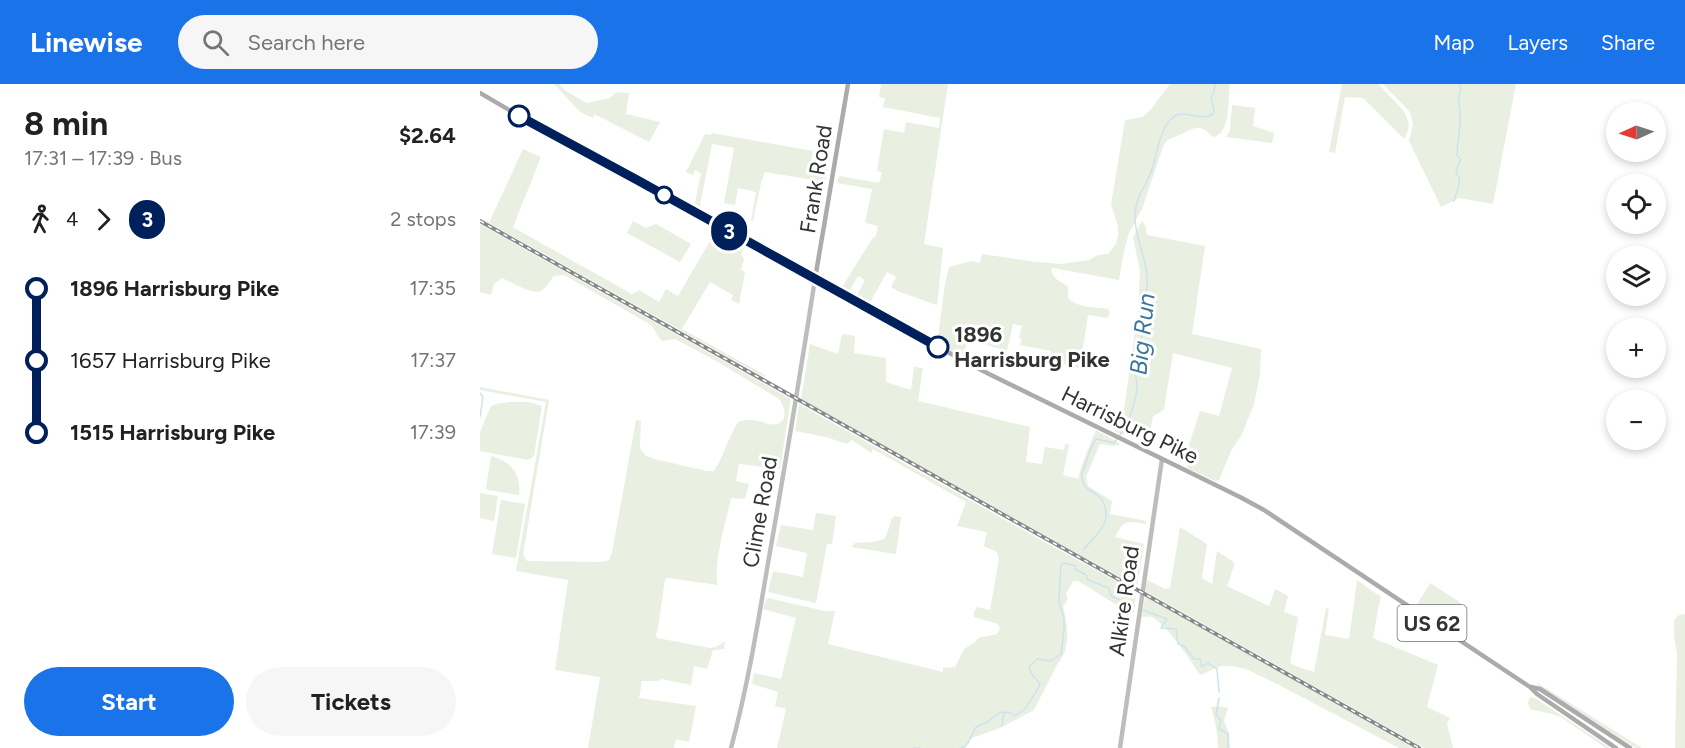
<!DOCTYPE html>
<html lang="en">
<head>
<meta charset="utf-8">
<style>
  :root { --surface:#fff; --page:#f6f6f6; --text:#202124; --muted:#757577; --accent:#1a73e8 }
  body { margin:0; font-family:Figtree,sans-serif; background:var(--page); color:var(--text); height:100vh; display:flex; flex-direction:column; font-size:22px; white-space:nowrap }
  * { box-sizing:border-box; margin:0 }
  p { font-size:20px; color:var(--muted) }
  .icon { flex:none; width:33px; height:33px; fill:none; stroke:currentColor; stroke-width:2; stroke-linecap:round; stroke-linejoin:round }
  .map { position:relative; flex:1; overflow:hidden }
  .details { display:flex; flex-direction:column; background:var(--surface); width:480px }
  .details>* { flex:none }
  .badge { padding:0 12px; border-radius:20px; font-size:21px; line-height:39px }
  .needle { width:39px; rotate:267deg }
  .tools { position:absolute; left:1126px; top:18px; display:grid; gap:12px }
  .tools a { display:grid; place-items:center; width:60px; height:60px; border-radius:50%; background:var(--surface); box-shadow:0 3px 9px #0003; font-size:30px }
  .map>.badge { position:absolute; translate:-50% -50%; box-shadow:0 0 0 3px #fff }
  .legs { display:flex; align-items:center; gap:9px; height:66px; padding:0 24px; font-size:20px }
  .legs p { margin-inline-start:auto }
  .summary { display:flex; align-items:center; justify-content:space-between; height:102px; padding:0 24px }
  h1 { font-size:33px; font-weight:700; line-height:45px }
  .cta { display:flex; gap:12px; margin-top:auto; padding:12px 24px }
  .cta a { flex:1; height:69px; border-radius:36px; background:var(--accent); color:#fff; font-size:24px; font-weight:700; line-height:69px; text-align:center }
  .cta a+a { background:var(--page); color:var(--text) }
  ul { padding:0 24px; list-style:none }
  li { display:flex; align-items:center; gap:21px; height:72px; font-size:22px }
  li i { display:grid; place-items:center; width:9px; height:100%; margin:0 8px; background:currentColor }
  li i::after { content:''; width:15px; height:15px; margin:-8px; border:4px solid; border-radius:50%; background:var(--surface) }
  li p { margin-inline-start:auto }
  li:first-child i { background:linear-gradient(#0000 50%,currentColor 0) }
  li:last-child i { background:linear-gradient(currentColor 50%,#0000 0) }
  header { display:flex; align-items:center; gap:36px; box-sizing:border-box; height:84px; padding:0 30px; background:var(--accent); color:#fff }
  header strong { font-size:28px }
  nav { display:flex; gap:33px; margin-inline-start:auto; font-size:21px }
  .search { width:420px; height:54px; background:var(--page); display:flex; align-items:center; gap:15px; box-sizing:border-box; padding:0 21px; border-radius:33px; color:var(--muted); font-size:22px }
  main { display:flex; flex:1; min-height:0 }
  .map>svg:first-child { display:block }
</style>
</head>
<body>
<header>
<strong>Linewise</strong>
<div class="search"><svg class="icon" aria-label="search" viewBox="0 0 24 24"><circle cx="10" cy="10" r="6"/><path d="M15 15l6 6"/></svg>Search here</div>
<nav><a>Map</a><a>Layers</a><a>Share</a></nav>
</header>
<main>
<section class="details">
<div class="summary"><div><h1>8 min</h1><p>17:31 – 17:39 · Bus</p></div><b>$2.64</b></div>
<div class="legs"><svg class="icon" aria-label="walk" viewBox="0 0 24 24"><circle cx="13" cy="4" r="2"/><path d="M13 8l-2 6 4 7M11 14l-3 7M7 12l3-4h3l4 4"/></svg>4<svg class="icon" aria-label="forward" viewBox="0 0 24 24"><path d="M9 5l7 7-7 7"/></svg><b class="badge" style="background:#00205b;color:#fff">3</b><p>2 stops</p></div>
<ul>
<li><i style="color:#00205b"></i><b>1896 Harrisburg Pike</b><p>17:35</p></li>
<li><i style="color:#00205b"></i><span>1657 Harrisburg Pike</span><p>17:37</p></li>
<li><i style="color:#00205b"></i><b>1515 Harrisburg Pike</b><p>17:39</p></li>
</ul>
<div class="cta"><a>Start</a><a>Tickets</a></div>
</section>
<div class="map">
<svg width="1205" height="664" viewBox="0 0 1205 664">
  <rect width="100%" height="100%" fill="#fff"/>
  <g fill="#e9f0e1">
    <polygon points="74,0 79,0 86,7 107,19 130,14 136,8 149,9 146,30 180,38 169,58 114,30 113,34 100,28"/>
    <polygon points="401,0 468,0 444,160 463,164 457,221 420,208 411,203 416,193 407,188 389,220 376,213 385,196 378,192 368,209 361,205 392,155 396,152 398,142 385,139 392,105 357,99 359,92 399,99 402,88 397,87 404,45 424,49 426,38 459,44 460,34 403,23 405,14 399,13"/>
    <path d="M690 0H750C747 16 752 49 733 53 718 37 714 45 697 52 691 54 688 55 684 60L662 125 649 149 644 167 639 196 573 184 571 186C574 195 580 198 588 202V214C597 224 615 223 628 225L630 229 628 234 608 231 600 284 570 277 571 267 540 261 542 255 539 254 542 242 533 240 527 267 507 261 510 244 490 240 484 274 457 260 465 200 469 183 491 177 500 179 502 170 556 178 581 180 609 176 618 171 628 170 636 160 638 151V142L631 120 645 36 663 33 671 25Z"/>
    <path d="M862 0H899C911 17 940 32 924 55L883 14 865 13 855 69 849 68Z"/>
    <polygon points="903,0 1036,0 1013,120 979,114 961,123 929,57 933,40 930,28"/>
    <polygon points="752,21 775,24 773,42 794,49 792,59 746,53 750,46"/>
    <polygon points="232,49 333,67 330,82 348,85 345,98 285,88 281,99 273,137 271,137 276,108 258,104 255,121 244,119 254,64 232,60 219,127 214,123 221,89 215,86 213,91 206,88 225,50 231,51"/>
    <polygon points="43,65 61,73 33,143 34,144 152,210 159,206 179,218 186,205 198,212 237,145 265,160 261,171 264,174 261,186 265,188 259,220 251,216 253,211 230,198 202,245 285,291 284,293 9,139"/>
    <polygon points="153,137 166,144 176,140 211,160 200,178 147,149"/>
    <polygon points="662,137 666,143 667,151 725,162 712,250 781,265 780,290 774,320 762,350 751,367 739,396 735,397 707,384 708,377 704,376 720,327 739,332 752,284 693,269 684,326 673,332 670,346 652,338 649,339 644,351 635,347 644,326 656,240 658,236 660,187 653,153"/>
    <path d="M0 140 311 315 300 385 259 380 256 397 269 400 265 415 251 414C247 434 232 483 238 501L188 494 185 495 179 537 176 552 177 554 230 564 236 563 245 557 244 565 233 566 227 585 214 582 211 601 181 595 178 597H162L159 614 216 622 209 658 196 655 194 664H108L120 593 75 586 88 496 36 487 66 318 0 306V303L69 316 43 470 47 477 122 478 129 476 132 469 156 336 161 337 160 364 166 372 174 375 227 387H234C244 372 248 354 258 338 275 331 287 343 297 340 309 337 304 321 299 315L238 278 195 255 183 257 180 255 171 241 84 191 74 192C71 196 66 204 61 207 52 211 31 198 22 194L14 200 11 211 0 208Z"/>
    <path d="M362 250 375 252 374 269 406 274V298L431 306 434 283 443 284 438 317 550 343 546 378 562 380 565 363 584 366 585 360 589 361 583 391 598 395 602 380 616 346 641 360 635 362 620 360 606 393 608 402 632 417 630 430 666 437V440C646 437 645 435 635 453L664 460 657 503 321 315 330 260 358 270Z"/>
    <polygon points="30,318 49,318 62,322 54,372 48,376 0,367 0,348 11,322 17,320"/>
    <path d="M319 320 566 459 649 504 656 508 654 529 645 526 598 497H593L586 510 588 515 583 523C588 540 591 565 578 579L554 626 520 644 492 654 485 664H297L306 625 295 622 298 608 272 600 274 589 301 595 316 534 283 525 285 518 288 514 345 527H355L348 560 463 588V584L475 583 484 565 494 559 498 554 517 550 520 545 518 540 494 533V528L497 523 510 526 519 475 517 468 504 462 507 448 477 442 486 418 393 365 391 369 372 356 367 360 346 353 315 347Z"/>
    <path d="M11 372C31 377 41 390 39 411L8 406 6 404Z"/>
    <polygon points="0,409 18,412 14,437 0,434"/>
    <polygon points="21,416 45,420 36,474 12,470"/>
    <polygon points="336,429 356,432 352,460 347,460 336,519 288,508 293,487 323,493 327,469 296,462 301,441 333,446"/>
    <path d="M414 432 421 433 416 470 371 463 375 459 393 458 404 455C410 447 409 437 414 432Z"/>
    <polygon points="700,443 727,460 722,494 732,500 737,467 755,479 747,502 789,522 795,505 808,512 804,528 818,533 810,579 818,583 834,588 846,524 849,525 845,551 869,555 877,496 901,513 898,525 893,554 958,581 947,623 970,634 967,640 973,664 944,664 665,507 667,496 685,505 690,504"/>
    <polygon points="950,499 981,519 973,550 935,524"/>
    <path d="M665 513 670 515 934 664H919L793 598 766 585 752 582H741L720 591C712 578 685 538 671 533 668 532 665 533 662 533Z"/>
    <polygon points="1205,530 1205,664 1195,664 1197,569 1194,553 1194,536 1199,531"/>
    <polygon points="1056,598 1162,664 1156,664 1059,602"/>
    <polygon points="1050,613 1055,614 1130,664 1126,664 1081,633 1072,630 1050,625 1048,619"/>
    <path d="M739 622 748 624 744 637 749 649 750 664H738C738 649 735 637 731 623Z"/>
  </g>
  <g fill="none" stroke-linecap="round" stroke-linejoin="round">
    <g stroke="#cde2ef" stroke-width="1.5">
      <path d="M974 117 979 101V92L976 90 977 84 981 75 977 72C977 58 981 43 980 29 979 20 977 14 981 5L980 0"/>
      <polyline points="0,309 3,313 0,333"/>
      <path d="M640 351C649 339 655 320 657 304 657 295 654 286 655 277 655 266 662 257 663 246 664 239 662 231 663 223 664 216 667 208 667 201 669 178 655 156 655 134 654 117 663 106 670 91 677 74 678 50 690 36 702 22 719 39 733 30L734 26 731 14 734 8 735 0"/>
      <path d="M603 466C610 458 619 450 624 440 628 431 626 417 617 411 610 406 603 404 602 395 601 388 605 382 607 376 609 368 611 362 616 355L634 359 637 355"/>
      <polyline points="663,526 687,535 681,544 696,545 698,560 704,562 714,575 720,575 722,583 728,579 737,585 739,608"/>
      <polyline points="739,614 736,631 741,636 739,645 748,650 748,664"/>
      <polyline points="522,642 524,628"/>
      <polyline points="434,664 440,664"/>
      <path d="M480 664 484 663 488 659 496 643 509 637 520 628 531 629 535 632 546 624 560 601C557 593 549 591 549 583L557 575 571 577 581 570 584 547V535L579 517 581 481 584 479 596 482 595 485 606 491 608 496 629 504 631 512 654 522"/>
    </g>
    <g stroke="#bdbdbd" stroke-width="4.5">
      <path d="M251 664C267 605 277 545 287 485 304 388 320 292 335 195"/>
      <polyline points="640,664 682,375"/>
    </g>
    <g stroke="#ababab" stroke-width="4.5">
      <polyline points="0,9 72,51 159,97 441,254 509,290 760,413 784,426 1050,603 1057,610 1136,664"/>
      <polyline points="335,195 368,0"/>
      <polyline points="1051,603 1060,605 1150,664"/>
    </g>
    <g stroke="#888" stroke-width="4">
      <polyline id="rail" points="0,137 939,664"/>
    </g>
    <use href="#rail" stroke="#fff" stroke-width="1.5" stroke-dasharray="4.5" stroke-linecap="butt"/>
  </g>
  <g fill="none" stroke-linecap="round" stroke-linejoin="round">
    <g stroke="#fff" stroke-width="14">
      <polyline id="line-1" points="39,32 159,97 458,263"/>
    </g>
    <use href="#line-1" stroke="#00205b" stroke-width="9"/>
  </g>
  <g fill="#fff" stroke="#00205b" stroke-width="3">
    <circle cx="39" cy="32" r="10"/>
    <circle cx="184" cy="111" r="8"/>
    <circle cx="458" cy="263" r="10"/>
  </g>
  <g text-anchor="middle" dominant-baseline="central" stroke-width="6" stroke-linejoin="round" paint-order="stroke">
    <rect fill="#fff" stroke="#707070" stroke-width="1.5" x="917.5" y="521" width="69" height="36" rx="4.5"/>
    <g font-size="21" font-weight="bold" fill="#333">
      <text x="952" y="539">US 62</text>
    </g>
    <g font-size="22" fill="#333" stroke="#fff">
      <text transform="translate(336 95) rotate(-81)">Frank Road</text>
      <text transform="translate(650 341) rotate(26)">Harrisburg Pike</text>
      <text transform="translate(280 428) rotate(-80)">Clime Road</text>
      <text transform="translate(644 517) rotate(-82)">Alkire Road</text>
    </g>
    <g font-size="22" font-weight="bold" fill="#333" stroke="#fff" text-anchor="start">
      <text x="474" y="250">1896<tspan x="474" dy="25">Harrisburg Pike</tspan></text>
    </g>
    <g font-size="24" font-style="italic" fill="#3a769b" stroke="#fff">
      <text transform="translate(662 250) rotate(-84)">Big Run</text>
    </g>
  </g>
</svg>
<div class="tools">
<a><svg class="needle" viewBox="-14 -14 28 28"><path d="M0-13l5 13h-10z" fill="#e53935"/><path d="M0 13l5-13h-10z" fill="#757577"/></svg></a>
<a><svg class="icon" aria-label="locate" viewBox="0 0 24 24"><circle cx="12" cy="12" r="6"/><path d="M12 2v4M12 18v4M2 12h4M18 12h4"/></svg></a>
<a><svg class="icon" aria-label="layers" viewBox="0 0 24 24"><path d="M12 4l9 5-9 5-9-5zM3 14l9 5 9-5"/></svg></a>
<a>+</a>
<a>−</a>
</div>
<b class="badge" style="left:249px;top:147px;background:#00205b;color:#fff">3</b>
</div>
</main>
</body>
</html>
